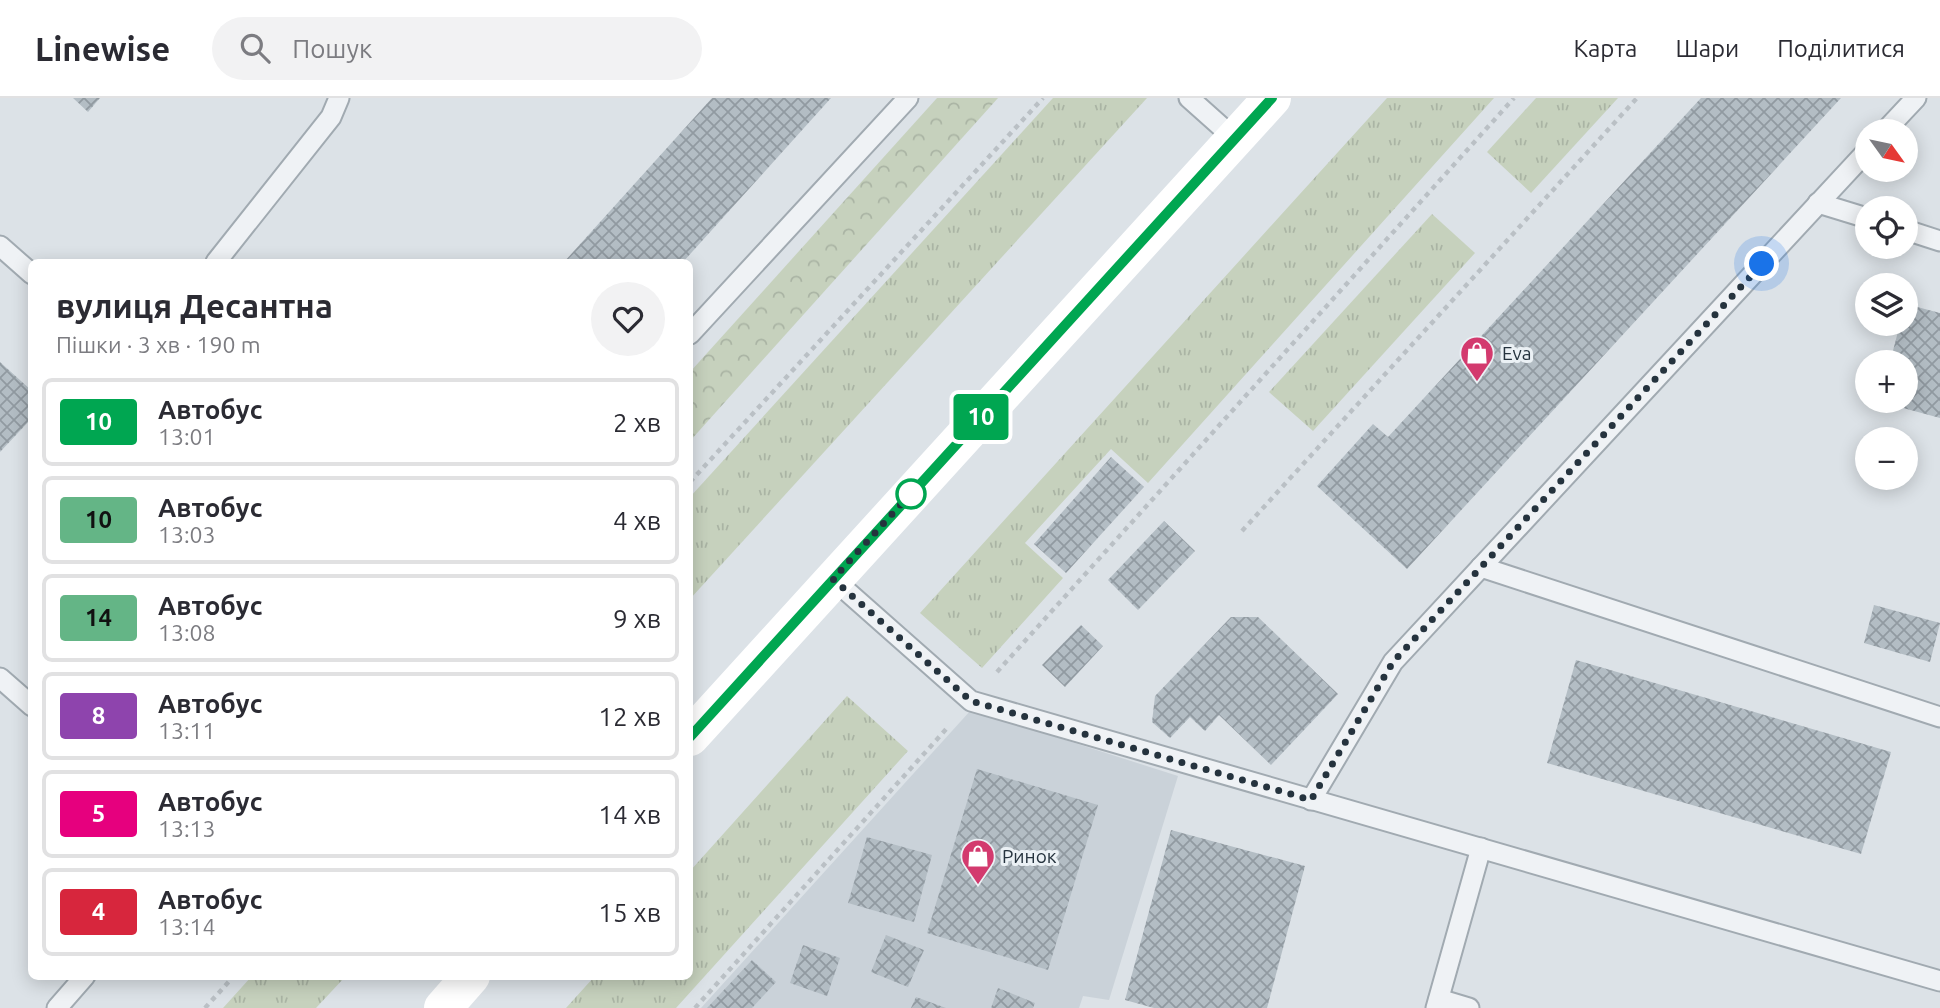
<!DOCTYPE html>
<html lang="uk">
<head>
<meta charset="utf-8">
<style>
  :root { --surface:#fff; --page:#f2f2f3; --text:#2b2b33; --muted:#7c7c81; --line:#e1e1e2 }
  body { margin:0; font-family:Ubuntu,sans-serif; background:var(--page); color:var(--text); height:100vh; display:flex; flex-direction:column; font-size:26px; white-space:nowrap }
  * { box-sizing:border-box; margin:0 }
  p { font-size:23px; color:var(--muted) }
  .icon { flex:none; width:38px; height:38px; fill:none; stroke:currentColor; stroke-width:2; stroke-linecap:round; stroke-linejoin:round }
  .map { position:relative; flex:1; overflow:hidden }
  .details { position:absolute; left:28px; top:161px; width:665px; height:721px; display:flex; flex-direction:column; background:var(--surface); border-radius:10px; box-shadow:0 4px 18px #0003 }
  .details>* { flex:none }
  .badge { padding:0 14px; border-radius:5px; font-size:24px; line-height:46px }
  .needle { width:46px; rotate:123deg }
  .fabs { position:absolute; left:1855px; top:21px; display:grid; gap:14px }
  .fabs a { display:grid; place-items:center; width:63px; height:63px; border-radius:50%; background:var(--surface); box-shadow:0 4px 18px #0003; font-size:35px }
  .you { position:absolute; width:35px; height:35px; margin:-18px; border:5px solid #fff; border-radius:50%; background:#1a73e8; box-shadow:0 0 0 10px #1a73e833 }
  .map>.badge { position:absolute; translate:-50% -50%; box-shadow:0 0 0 4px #fff }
  .round { display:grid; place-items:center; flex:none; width:74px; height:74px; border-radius:37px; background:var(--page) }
  .headline { display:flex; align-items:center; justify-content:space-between; height:119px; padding:0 28px }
  h1 { font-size:33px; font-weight:700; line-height:52px }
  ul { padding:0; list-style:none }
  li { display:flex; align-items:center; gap:21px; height:88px; margin:0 14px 10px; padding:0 14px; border:4px solid var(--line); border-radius:10px }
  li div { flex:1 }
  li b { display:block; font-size:26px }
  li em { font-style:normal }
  li .badge { min-width:77px; font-weight:700; text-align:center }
  header { display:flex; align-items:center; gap:42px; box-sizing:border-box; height:98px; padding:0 35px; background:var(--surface); border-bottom:2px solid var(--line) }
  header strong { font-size:33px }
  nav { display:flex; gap:38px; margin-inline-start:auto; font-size:24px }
  .search { width:490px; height:63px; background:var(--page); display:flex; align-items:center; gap:18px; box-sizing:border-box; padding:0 24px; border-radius:38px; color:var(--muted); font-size:26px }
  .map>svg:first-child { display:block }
</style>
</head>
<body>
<header>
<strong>Linewise</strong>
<div class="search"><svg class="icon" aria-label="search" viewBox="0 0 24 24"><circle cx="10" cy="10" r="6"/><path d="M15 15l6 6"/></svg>Пошук</div>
<nav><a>Карта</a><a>Шари</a><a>Поділитися</a></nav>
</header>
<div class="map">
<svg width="1940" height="910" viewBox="0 0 1940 910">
  <defs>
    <pattern id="grass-tufts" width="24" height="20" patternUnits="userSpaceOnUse" patternTransform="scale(1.75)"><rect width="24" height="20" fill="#c6d1bd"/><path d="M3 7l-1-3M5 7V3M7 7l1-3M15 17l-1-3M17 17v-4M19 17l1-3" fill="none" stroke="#aab4a4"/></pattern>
    <pattern id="forest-crowns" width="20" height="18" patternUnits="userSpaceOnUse" patternTransform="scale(1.75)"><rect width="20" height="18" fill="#c6d1bd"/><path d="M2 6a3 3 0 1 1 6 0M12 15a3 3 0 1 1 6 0" fill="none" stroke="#aab4a4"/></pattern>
    <pattern id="building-cross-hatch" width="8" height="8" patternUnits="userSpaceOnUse" patternTransform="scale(1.75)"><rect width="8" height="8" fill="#b3bdc4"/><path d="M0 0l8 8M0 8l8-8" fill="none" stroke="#919aa1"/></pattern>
  </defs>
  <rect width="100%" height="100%" fill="#dce2e7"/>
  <polygon fill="#cad2d9" points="971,612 1178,678 1109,902 1083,898 1079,910 701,910"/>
  <g fill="url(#grass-tufts)">
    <polygon points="1053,0 1147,0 690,501 690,399"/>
    <polygon points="1387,0 1494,0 1148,385 1111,351 1025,445 1063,480 982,570 920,515"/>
    <polygon points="1536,0 1618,0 1531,95 1487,54"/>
    <polygon points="1432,116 1475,155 1313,333 1269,294"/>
    <polygon points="847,598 908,653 676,910 566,910 594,879 690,878 690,773"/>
    <polygon points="251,879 251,878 345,879 316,910 223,910"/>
  </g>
  <polygon fill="url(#forest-crowns)" points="937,0 998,0 690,343 690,274"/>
  <g fill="url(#building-cross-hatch)">
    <polygon points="73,0 100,0 88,14"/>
    <polygon points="712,0 831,0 683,164 564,164"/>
    <polygon points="1701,0 1841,0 1407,471 1317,388 1373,326 1388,339"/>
    <polygon points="1906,206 1940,215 1940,320 1881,304 1906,303 1906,264 1890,264 1900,226 1906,226"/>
    <polygon points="0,264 32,293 32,320 0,354"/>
    <polygon points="1111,359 1144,389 1066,475 1034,446"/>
    <polygon points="1164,423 1195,453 1138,512 1108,482"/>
    <polygon points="1874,507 1940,525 1930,564 1864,545"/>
    <polygon points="1231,519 1258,519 1338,596 1271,667 1219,617 1205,633 1190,619 1170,640 1152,624 1155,598"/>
    <polygon points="1081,527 1103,548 1065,589 1042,567"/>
    <polygon points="1576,562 1891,654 1861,756 1547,665"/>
    <polygon points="977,671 1098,707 1048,872 927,835"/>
    <polygon points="1171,732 1305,768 1267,910 1154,910 1125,902"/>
    <polygon points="867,739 932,757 914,824 848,805"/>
    <polygon points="886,837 924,852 908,889 871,874"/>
    <polygon points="803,847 840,860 827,898 790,885"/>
    <polygon points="752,862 776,884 752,910 707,910"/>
    <polygon points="998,890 1035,905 1033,910 991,910"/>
    <polygon points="916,899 946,910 911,910"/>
  </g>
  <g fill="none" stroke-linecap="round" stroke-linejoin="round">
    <g stroke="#a1aab1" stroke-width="23">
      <g id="lane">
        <polyline points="1189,0 1235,41"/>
        <polyline points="1885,33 1916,0"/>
        <polyline points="1818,105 1867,120"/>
        <polyline points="1906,132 1940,143"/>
        <polyline points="0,148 32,176"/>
        <polyline points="216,164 331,19 339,0"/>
        <polyline points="690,236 908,0"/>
        <polyline points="1481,469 1940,619"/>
        <polyline points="833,481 971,603 1940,883"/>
        <polyline points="0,580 32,608"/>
        <polyline points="1311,702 1393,564 1867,53"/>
        <polyline points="1439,901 1469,910"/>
        <polyline points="57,910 85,878"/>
        <polyline points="1436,910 1481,750"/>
      </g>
    </g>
    <g stroke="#bac0c5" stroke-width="4.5" stroke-dasharray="5 5" stroke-linecap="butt">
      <polyline points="690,384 1043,0"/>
      <polyline points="1242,433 1637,0"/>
      <polyline points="997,574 1514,0"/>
      <polyline points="205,910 234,878"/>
      <polyline points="695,910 949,628"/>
    </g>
    <use href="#lane" stroke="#eff2f5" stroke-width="19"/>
    <g stroke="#fff" stroke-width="38">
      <polyline points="690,639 1272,0"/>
      <polyline points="443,910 471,878"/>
    </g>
  </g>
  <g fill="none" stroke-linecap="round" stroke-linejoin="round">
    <g stroke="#fff" stroke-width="16">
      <polyline id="line" points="690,639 1272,0"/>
    </g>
    <use href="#line" stroke="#00a651" stroke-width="10"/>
    <polyline stroke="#25333e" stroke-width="7" stroke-dasharray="0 12.6" points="911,396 914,392 833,481 971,603 1311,702 1393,564 1762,166"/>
  </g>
  <defs>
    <g id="shop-pin" transform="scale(1.75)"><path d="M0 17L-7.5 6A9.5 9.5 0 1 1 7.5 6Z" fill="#d33a6e" stroke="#ebf1f5"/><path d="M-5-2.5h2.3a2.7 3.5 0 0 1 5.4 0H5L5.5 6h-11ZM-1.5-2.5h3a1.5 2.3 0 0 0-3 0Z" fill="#fff"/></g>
  </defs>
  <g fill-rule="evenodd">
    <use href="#shop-pin" x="1477" y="255"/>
    <use href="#shop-pin" x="978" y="758"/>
  </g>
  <circle fill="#fff" stroke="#00a651" stroke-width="3.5" cx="911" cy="396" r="14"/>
  <g text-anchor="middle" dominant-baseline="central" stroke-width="6" stroke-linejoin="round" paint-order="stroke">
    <g font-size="19" fill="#25333e" stroke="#ebf1f5" text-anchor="start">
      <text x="1502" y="255">Eva</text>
      <text x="1002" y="758">Ринок</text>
    </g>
  </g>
</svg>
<div class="fabs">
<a><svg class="needle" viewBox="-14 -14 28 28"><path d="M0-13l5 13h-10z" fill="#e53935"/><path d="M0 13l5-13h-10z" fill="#7c7c81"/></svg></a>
<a><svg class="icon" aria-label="locate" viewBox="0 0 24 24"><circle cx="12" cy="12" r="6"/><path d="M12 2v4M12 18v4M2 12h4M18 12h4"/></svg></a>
<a><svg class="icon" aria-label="layers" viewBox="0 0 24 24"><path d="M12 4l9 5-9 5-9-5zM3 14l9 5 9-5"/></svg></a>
<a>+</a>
<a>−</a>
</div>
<div class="you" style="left:1762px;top:166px"></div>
<b class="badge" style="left:981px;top:319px;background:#00a651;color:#fff">10</b>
<section class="details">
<div class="headline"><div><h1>вулиця Десантна</h1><p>Пішки · 3 хв · 190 m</p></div><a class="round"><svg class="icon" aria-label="heart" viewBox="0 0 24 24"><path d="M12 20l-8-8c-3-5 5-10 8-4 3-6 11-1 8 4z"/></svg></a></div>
<ul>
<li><span class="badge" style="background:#00a651;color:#fff">10</span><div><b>Автобус</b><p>13:01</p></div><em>2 хв</em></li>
<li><span class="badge" style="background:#64b586;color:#111">10</span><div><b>Автобус</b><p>13:03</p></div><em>4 хв</em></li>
<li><span class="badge" style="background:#64b586;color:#111">14</span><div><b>Автобус</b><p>13:08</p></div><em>9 хв</em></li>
<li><span class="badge" style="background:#8e44ad;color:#fff">8</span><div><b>Автобус</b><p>13:11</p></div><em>12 хв</em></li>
<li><span class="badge" style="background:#e6007e;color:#fff">5</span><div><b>Автобус</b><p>13:13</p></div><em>14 хв</em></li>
<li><span class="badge" style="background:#d7263d;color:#fff">4</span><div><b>Автобус</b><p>13:14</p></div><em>15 хв</em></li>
</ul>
</section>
</div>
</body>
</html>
